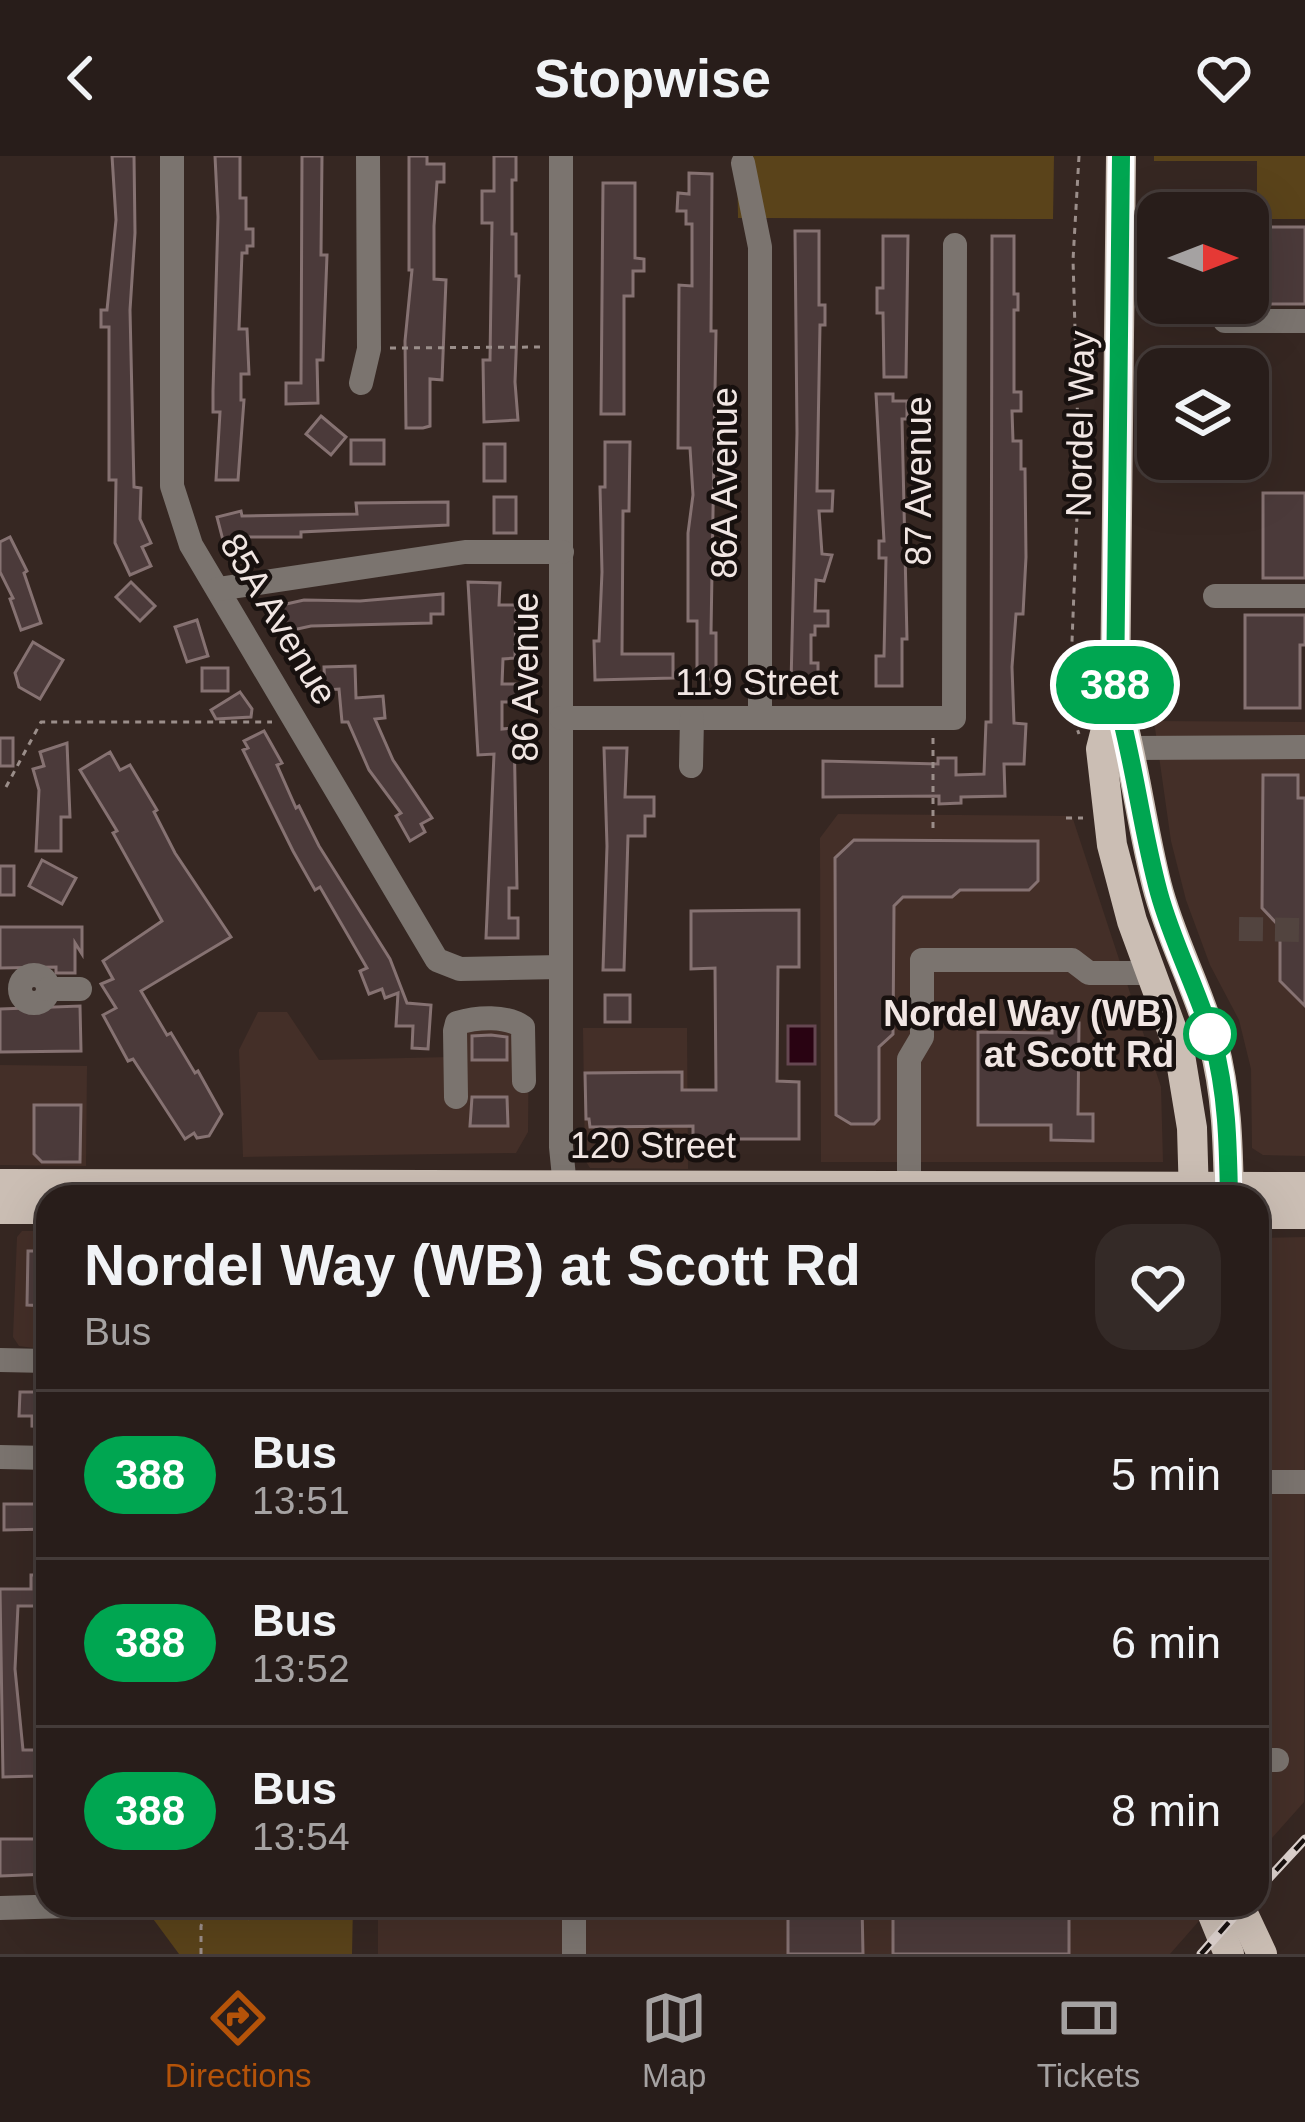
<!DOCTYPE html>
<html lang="en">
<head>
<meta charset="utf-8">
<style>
  :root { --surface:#281d1a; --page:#342a27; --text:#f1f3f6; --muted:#a5a2a2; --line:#443b39; --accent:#b45309 }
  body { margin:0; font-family:Helvetica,sans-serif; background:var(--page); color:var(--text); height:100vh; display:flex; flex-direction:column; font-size:45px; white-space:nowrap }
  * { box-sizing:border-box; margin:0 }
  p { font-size:39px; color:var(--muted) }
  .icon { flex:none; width:66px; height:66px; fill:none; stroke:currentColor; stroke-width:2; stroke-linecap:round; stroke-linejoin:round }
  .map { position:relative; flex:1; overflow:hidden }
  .details { position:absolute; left:36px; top:1029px; width:1233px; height:732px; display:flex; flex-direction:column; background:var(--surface); border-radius:36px; box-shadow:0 12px 48px #0002,0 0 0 3px var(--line) }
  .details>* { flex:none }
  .badge { padding:0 24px; border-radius:39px; font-size:42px; line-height:78px }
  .needle { width:78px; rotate:90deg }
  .fabs { position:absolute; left:1137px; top:36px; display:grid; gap:24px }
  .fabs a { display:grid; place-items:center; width:132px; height:132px; border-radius:24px; background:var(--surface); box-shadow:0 12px 48px #0002,0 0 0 3px var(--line); font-size:60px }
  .map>.badge { position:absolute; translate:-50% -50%; box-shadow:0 0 0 6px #fff }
  .round { display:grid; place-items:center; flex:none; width:126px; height:126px; border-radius:36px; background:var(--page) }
  .overview { display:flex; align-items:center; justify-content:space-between; height:204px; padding:0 48px }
  h1 { font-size:57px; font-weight:600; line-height:90px }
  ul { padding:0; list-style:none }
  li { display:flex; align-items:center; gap:36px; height:168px; padding:0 48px; border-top:3px solid var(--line) }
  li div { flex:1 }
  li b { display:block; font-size:45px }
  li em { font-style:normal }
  li .badge { min-width:132px; font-weight:700; text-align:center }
  header { display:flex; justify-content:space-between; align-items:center; height:156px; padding:0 48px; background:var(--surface); font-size:54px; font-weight:600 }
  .dock { display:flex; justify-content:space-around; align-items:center; height:168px; border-top:3px solid var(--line); background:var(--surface); font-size:33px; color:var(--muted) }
  .dock a { display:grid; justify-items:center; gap:6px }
  .dock .current { color:var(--accent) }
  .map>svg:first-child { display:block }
</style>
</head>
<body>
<header><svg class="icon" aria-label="back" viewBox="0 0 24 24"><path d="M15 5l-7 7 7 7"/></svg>Stopwise<svg class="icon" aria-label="heart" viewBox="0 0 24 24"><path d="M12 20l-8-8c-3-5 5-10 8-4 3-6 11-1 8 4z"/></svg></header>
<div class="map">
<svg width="1305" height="1798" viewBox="0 0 1305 1798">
  <rect width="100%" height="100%" fill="#362722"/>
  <g fill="#442f28">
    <polygon points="1154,565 1305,566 1305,1000 1263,999 1252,992 1251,913 1239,864 1210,809 1186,744 1171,685"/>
    <polygon points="838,658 1072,660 1161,931 1163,1006 821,1006 820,682"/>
    <polygon points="258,856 287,856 319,904 450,901 450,873 529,870 528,976 516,997 243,1001 239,894"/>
    <polygon points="583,872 687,872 688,1013 590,1012 585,1004"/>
    <polygon points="0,909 87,910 86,1010 0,1009"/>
    <polygon points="22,1075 48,1075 48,1194 19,1190 13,1181 17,1081"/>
    <polygon points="1305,1081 1304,1646 1257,1699 1257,1082"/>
    <polygon points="378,1749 1213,1749 1170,1798 378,1798"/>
  </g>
  <g fill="#5a431a">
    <polygon points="737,0 1054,0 1053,63 738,62"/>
    <polygon points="1154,0 1305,0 1305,63 1257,63 1257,5 1154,5"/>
    <polygon points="157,1749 353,1749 352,1798 179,1798 148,1756"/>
  </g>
  <rect fill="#290312" stroke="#654751" stroke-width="3" x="788" y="870" width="27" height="38"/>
  <g fill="#4b3a3a" stroke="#867272" stroke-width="3">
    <polygon points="112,0 134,0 135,77 130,154 134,331 141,332 140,363 151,387 142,391 151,410 130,419 115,387 116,324 109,324 109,171 101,171 101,154 107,154 116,64"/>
    <polygon points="215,0 240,0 240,42 246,42 246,73 253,73 253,90 247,90 247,97 242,97 239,173 247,173 249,218 241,218 241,244 244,244 238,324 216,324 220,256 213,256 213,235 218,61"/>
    <polygon points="302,0 322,0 321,99 327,99 323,204 317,204 318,247 286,248 286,227 301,227"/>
    <polygon points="409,0 427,0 427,8 444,8 444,26 437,26 434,70 434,123 446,124 442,224 430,223 430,270 423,272 406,272 405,185 412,114 409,114"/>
    <polygon points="494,0 516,0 516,24 512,24 512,78 516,78 516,120 519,120 515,226 518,264 484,266 483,204 490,204 492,67 482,67 482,35 494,35"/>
    <polygon points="689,17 712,18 711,175 716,175 711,477 716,477 716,523 697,523 697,465 688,465 688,377 693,339 690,292 678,292 679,129 692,130 692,68 686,68 686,55 677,55 678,37 689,38"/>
    <polygon points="603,27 635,27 635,102 644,103 644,115 633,115 633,140 624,140 624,258 601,258"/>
    <rect x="1249" y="71" width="56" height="77"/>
    <polygon points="795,75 819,75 819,149 825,149 825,169 820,169 817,335 833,335 832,355 819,355 822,398 832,399 824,425 816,424 815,455 828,455 828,470 815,470 815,479 811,479 811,507 818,507 818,528 791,528 797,277"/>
    <polygon points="883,80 908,80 906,221 884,221 883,157 877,157 877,132 883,132"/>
    <polygon points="992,80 1014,80 1014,138 1018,138 1018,154 1014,154 1014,236 1021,236 1021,255 1012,255 1013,285 1021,285 1021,313 1025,313 1026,401 1023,458 1016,458 1012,511 1014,567 1026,568 1024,608 1004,608 1005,640 961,641 961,647 939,648 939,640 823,641 823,605 938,608 938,602 956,602 956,619 984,618 986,566 991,566"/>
    <polygon points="876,238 893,238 893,245 907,245 907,263 902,263 907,483 902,483 902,530 876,530 876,500 884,500 886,402 879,402 879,385 884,385"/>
    <polygon points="321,260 346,281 331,299 306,278"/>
    <rect x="351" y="284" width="33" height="24"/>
    <polygon points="605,286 630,286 629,355 623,355 622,498 673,498 673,522 595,524 594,485 599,485 602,416 600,331 605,331"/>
    <rect x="484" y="288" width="21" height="37"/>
    <rect x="1263" y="337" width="42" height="85"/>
    <rect x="494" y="341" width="22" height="36"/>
    <polygon points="448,346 448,369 301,376 301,381 248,381 249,385 225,392 217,361 241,355 242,360 357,358 356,347"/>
    <polygon points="10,381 27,415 24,417 41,467 21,474 10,443 13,442 0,416 0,386"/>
    <polygon points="131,426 155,450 140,465 116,441"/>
    <polygon points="468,426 500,427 499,449 516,449 515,502 503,503 502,528 519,528 519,546 502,546 502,573 514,572 517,732 509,732 509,762 518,762 518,782 486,782 494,598 478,599"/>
    <polygon points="443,438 443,458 431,458 431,467 311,470 279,477 273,451 304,444 360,445"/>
    <polygon points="1245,459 1305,459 1305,489 1300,489 1300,552 1245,552"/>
    <polygon points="197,464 208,500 187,506 175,471"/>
    <polygon points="33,486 63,504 40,543 19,531 15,517"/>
    <polygon points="355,510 356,542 383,540 385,562 375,563 393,604 432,662 421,668 425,676 410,685 396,660 401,657 369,614 348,566 342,566 339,533 325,534 324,511"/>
    <rect x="202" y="512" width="26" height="23"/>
    <polygon points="240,536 252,553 251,561 216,563 211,554"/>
    <polygon points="264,575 282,607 277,609 296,652 299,650 319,690 390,803 407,847 431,849 428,893 412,892 413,870 396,870 398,837 385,842 382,833 369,838 360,815 367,812 320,731 315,734 293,695 243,594 248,592 244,585"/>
    <rect x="0" y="582" width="13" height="28"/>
    <polygon points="67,587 70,661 61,661 61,695 36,695 39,634 33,613 44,610 40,596"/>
    <polygon points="604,592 627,592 625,641 654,641 654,660 645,660 645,680 628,680 624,814 603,814 607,690"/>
    <polygon points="110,596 120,614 130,609 157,654 154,656 175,697 231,781 141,835 167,879 171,877 195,917 198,915 222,958 209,980 197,982 194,977 185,983 133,903 128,905 103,859 116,852 101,828 113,823 103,805 162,765 113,677 117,675 80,614"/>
    <polygon points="1263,619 1298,619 1298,642 1305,642 1305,850 1280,825 1280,771 1262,752"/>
    <polygon points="854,684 1038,685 1038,725 1029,734 960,734 952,741 903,741 894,750 893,878 879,891 879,963 874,968 851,968 836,959 835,702"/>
    <polygon points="42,704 76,722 62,748 29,730"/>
    <rect x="0" y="710" width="14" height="29"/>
    <polygon points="799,754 799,811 778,811 777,925 799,926 799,983 693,983 693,970 590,971 589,963 586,963 585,917 682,916 682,934 716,934 715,812 691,813 691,755"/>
    <polygon points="0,771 82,771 82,798 75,787 75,817 56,817 56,811 0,812"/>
    <rect x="605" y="839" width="25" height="27"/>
    <polygon points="80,850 81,895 0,896 0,853"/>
    <polygon points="1052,867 1079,867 1078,958 1093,958 1093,985 1051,984 1051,969 978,969 978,876 1052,877"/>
    <polygon points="491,879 507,881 507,904 472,904 472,880"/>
    <polygon points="472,941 507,941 508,970 470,970"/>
    <polygon points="34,949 81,949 80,1006 42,1006 34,998"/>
    <polygon points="28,1095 48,1095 48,1150 27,1149"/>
    <polygon points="20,1236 48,1236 48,1271 32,1270 32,1260 19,1260"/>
    <polygon points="4,1348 48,1348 48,1373 4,1374"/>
    <polygon points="31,1419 48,1419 48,1450 18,1450 15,1513 23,1594 35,1594 35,1620 3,1621 0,1433 31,1433"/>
    <polygon points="0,1683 40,1683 40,1693 48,1693 48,1718 0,1720"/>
    <polygon points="788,1749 862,1749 863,1798 788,1798"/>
    <rect x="893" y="1749" width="176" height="49"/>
  </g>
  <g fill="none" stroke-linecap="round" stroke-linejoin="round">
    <polyline stroke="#52443f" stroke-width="24" stroke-dasharray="24 12" stroke-linecap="butt" points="1239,773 1305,774"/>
    <g stroke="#9b8e8a" stroke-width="3" stroke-dasharray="6 6" stroke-linecap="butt">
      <polyline points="1079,0 1073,104 1079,311 1070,535 1071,557 1079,578"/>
      <polyline points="390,192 542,191"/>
      <polyline points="933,582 933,674"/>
      <polyline points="6,631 41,566 272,566"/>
      <polyline points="1066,662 1083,662"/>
      <polyline points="239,1749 253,1767"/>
      <polyline points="201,1798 201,1770 209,1749"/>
    </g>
    <g stroke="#7b746f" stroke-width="24">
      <polyline points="172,0 172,330 191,389 437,804 460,813 561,811"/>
      <polyline points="561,0 561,991 566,1041"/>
      <polyline points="743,7 760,91 760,562"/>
      <polyline points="1225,165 1305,165"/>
      <polyline points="361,227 369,193 368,0"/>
      <polyline points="218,433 465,396 562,396"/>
      <polyline points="1215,440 1305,440"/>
      <polyline points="561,562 954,562 955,89"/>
      <polyline points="1131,592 1305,591"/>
      <polyline points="691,610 692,562"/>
      <circle cx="34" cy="833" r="14"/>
      <polyline points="48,833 80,833"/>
      <path d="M456 941 455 875 457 867C477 861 506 859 523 871L524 925"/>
      <polyline points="909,1028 909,903 922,881 922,804 1072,804 1089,817 1150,817"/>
      <polyline points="0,1204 48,1205"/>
      <polyline points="0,1301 48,1302"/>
      <polyline points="1257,1326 1305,1326"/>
      <polyline points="1257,1604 1277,1604"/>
      <polyline points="574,1749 574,1798"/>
      <polyline points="0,1752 103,1749"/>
    </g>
    <g stroke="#cbbeb4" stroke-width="30">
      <polyline points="1121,0 1115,538 1101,593 1112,689 1132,765 1179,893 1192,972 1194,1041"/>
      <path d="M1116 541C1134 603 1141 667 1157 730 1171 784 1198 832 1213 886 1227 938 1228 988 1229 1041"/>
      <polyline points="0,1028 1305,1031"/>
      <polyline points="0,1053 48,1053"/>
      <polyline points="1257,1058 1305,1058"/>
      <polyline points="1209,1749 1229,1798"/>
      <polyline points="1239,1749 1262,1798"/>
    </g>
    <g stroke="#ded3cf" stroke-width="9">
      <g id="rail">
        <polyline points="1257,1735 1305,1683"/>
        <polyline points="1201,1798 1244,1749"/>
      </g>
    </g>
    <use href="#rail" stroke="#18110f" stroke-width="4.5" stroke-dasharray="14" stroke-linecap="butt"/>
  </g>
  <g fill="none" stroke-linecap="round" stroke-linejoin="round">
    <g stroke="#fff" stroke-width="27">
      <path id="line" d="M1121 0 1115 538C1134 603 1141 671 1159 737 1173 788 1198 834 1213 885 1227 937 1228 987 1229 1041"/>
    </g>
    <use href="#line" stroke="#00a651" stroke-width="18"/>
  </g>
  <circle fill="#fff" stroke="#00a651" stroke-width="6" cx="1210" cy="878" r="24"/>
  <g text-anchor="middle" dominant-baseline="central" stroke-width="9" stroke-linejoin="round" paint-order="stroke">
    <g font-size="36" fill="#f1e6e3" stroke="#18110f">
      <text transform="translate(1080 268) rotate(-89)">Nordel Way</text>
      <text transform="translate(918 325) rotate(-90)">87 Avenue</text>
      <text transform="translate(724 327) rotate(-90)">86A Avenue</text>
      <text transform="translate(279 463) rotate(59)">85A Avenue</text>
      <text transform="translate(525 521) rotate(-90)">86 Avenue</text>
      <text x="757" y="526">119 Street</text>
      <text x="653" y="989">120 Street</text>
    </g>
    <g font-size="36" font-weight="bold" fill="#f1e6e3" stroke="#18110f" text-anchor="end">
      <text x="1174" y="857">Nordel Way (WB)<tspan x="1174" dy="41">at Scott Rd</tspan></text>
    </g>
  </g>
</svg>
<div class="fabs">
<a><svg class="needle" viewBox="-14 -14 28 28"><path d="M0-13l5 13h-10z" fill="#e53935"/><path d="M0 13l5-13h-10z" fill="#a5a2a2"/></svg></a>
<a><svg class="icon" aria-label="layers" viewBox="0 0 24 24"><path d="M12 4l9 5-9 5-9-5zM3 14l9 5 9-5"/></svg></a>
</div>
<b class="badge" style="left:1115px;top:529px;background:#00a651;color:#fff">388</b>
<section class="details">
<div class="overview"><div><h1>Nordel Way (WB) at Scott Rd</h1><p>Bus</p></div><a class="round"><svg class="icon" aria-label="heart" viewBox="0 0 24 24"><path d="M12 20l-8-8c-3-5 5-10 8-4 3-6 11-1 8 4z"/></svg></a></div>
<ul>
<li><span class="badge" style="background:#00a651;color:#fff">388</span><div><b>Bus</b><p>13:51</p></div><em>5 min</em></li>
<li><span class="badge" style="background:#00a651;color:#fff">388</span><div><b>Bus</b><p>13:52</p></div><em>6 min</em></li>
<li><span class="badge" style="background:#00a651;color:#fff">388</span><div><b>Bus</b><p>13:54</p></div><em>8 min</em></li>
</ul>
</section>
</div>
<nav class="dock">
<a class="current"><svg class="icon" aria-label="directions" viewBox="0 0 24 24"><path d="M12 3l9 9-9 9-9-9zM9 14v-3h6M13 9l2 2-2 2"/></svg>Directions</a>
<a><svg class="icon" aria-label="map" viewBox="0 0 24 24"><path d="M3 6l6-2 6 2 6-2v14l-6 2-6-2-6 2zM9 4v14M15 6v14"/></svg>Map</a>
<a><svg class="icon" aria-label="tickets" viewBox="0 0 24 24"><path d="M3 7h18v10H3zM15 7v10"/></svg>Tickets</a>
</nav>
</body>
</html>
